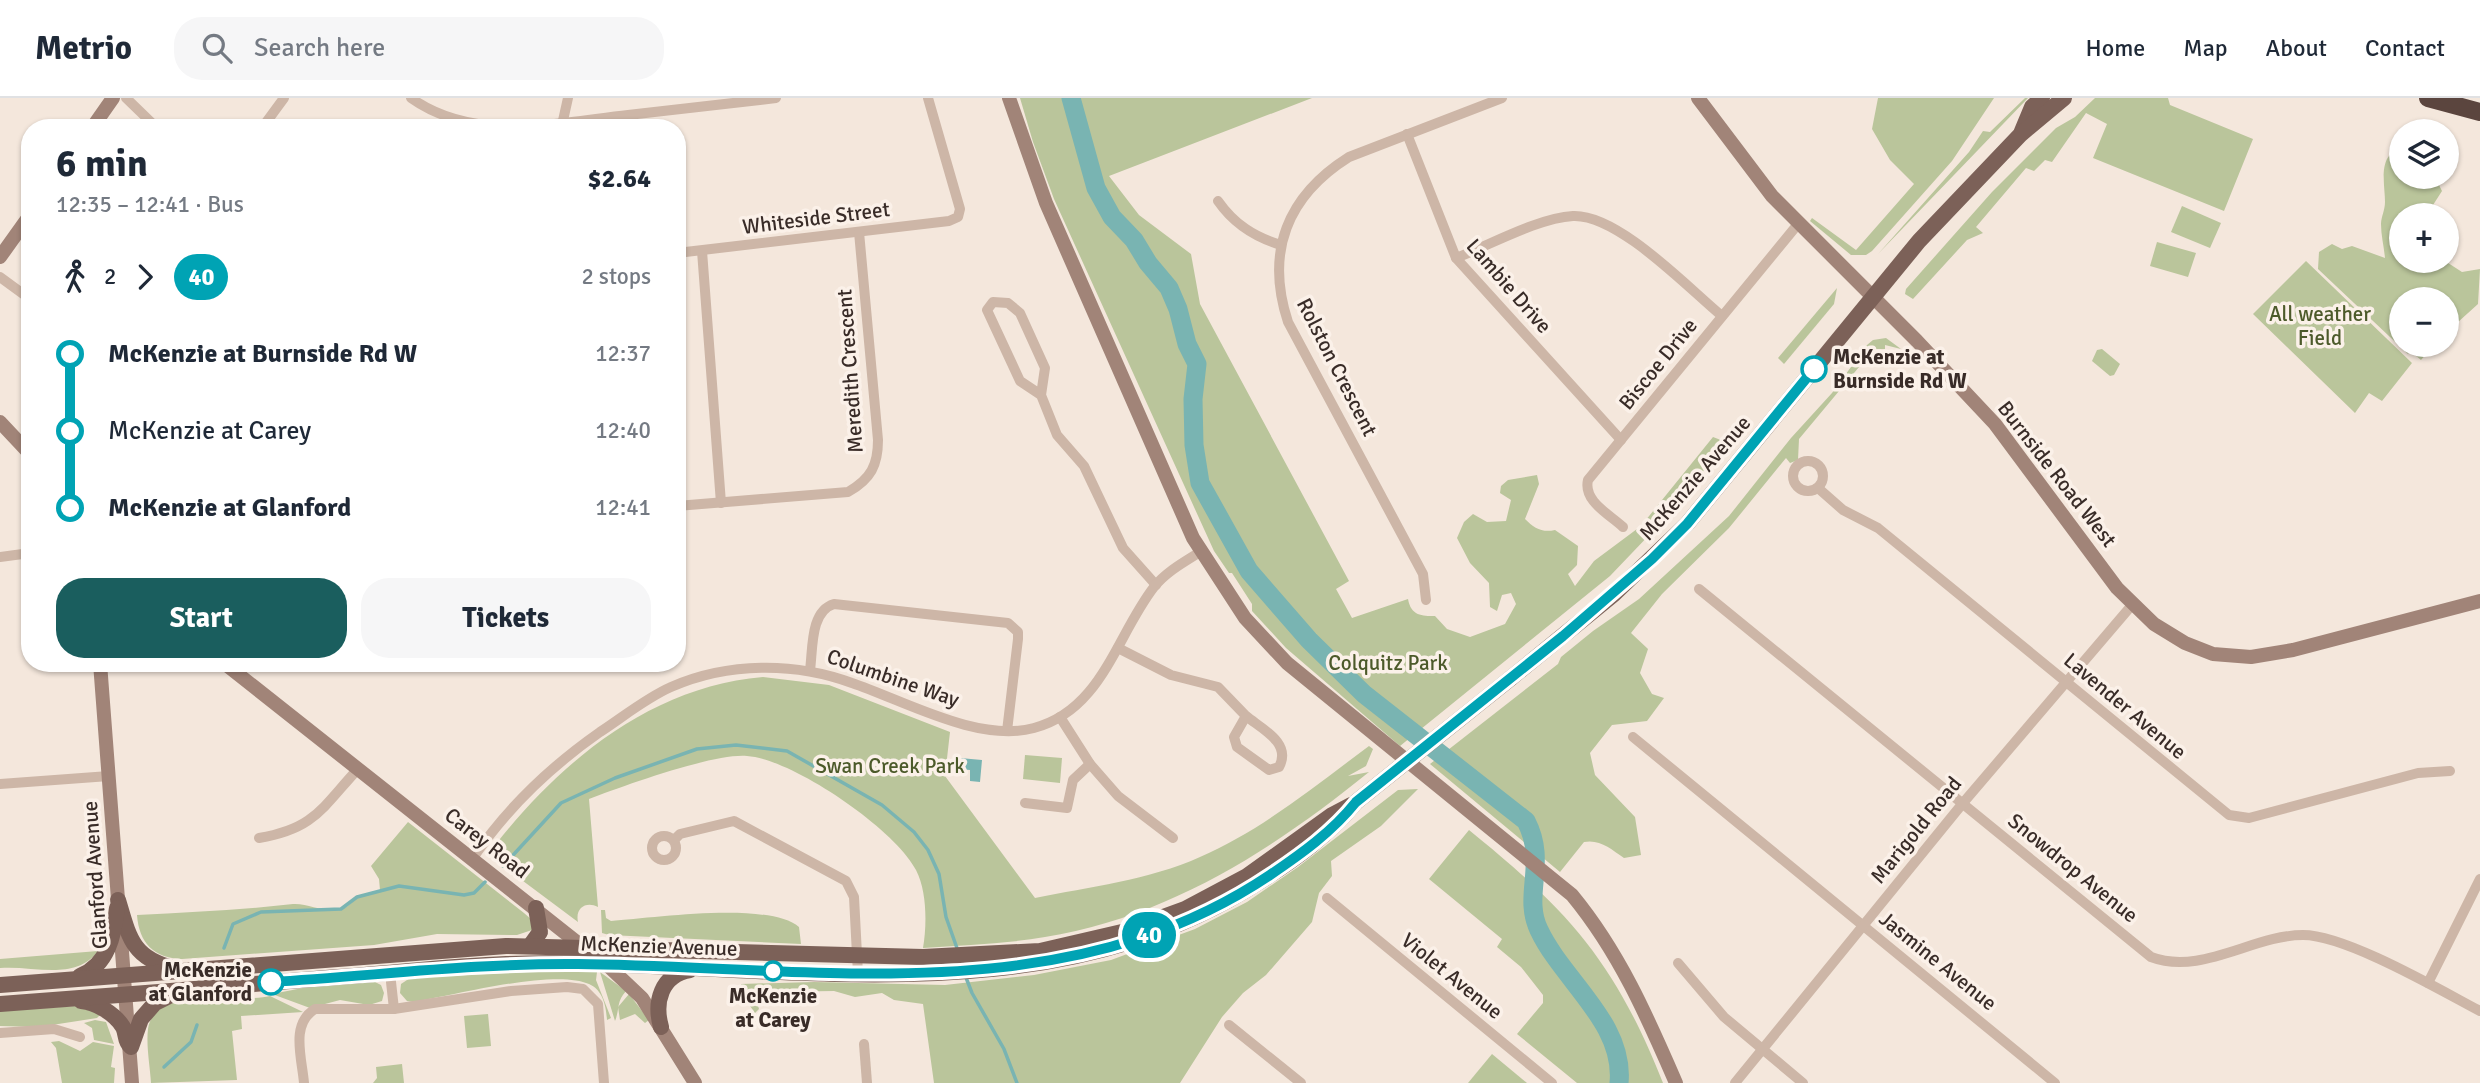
<!DOCTYPE html>
<html lang="en">
<head>
<meta charset="utf-8">
<style>
  :root { --surface:#fff; --page:#f6f6f7; --text:#1f2937; --muted:#747a83; --line:#e0e1e3; --accent:#1a5e5e }
  body { margin:0; font-family:Signika,sans-serif; background:var(--page); color:var(--text); height:100vh; display:flex; flex-direction:column; font-size:26px; white-space:nowrap }
  * { box-sizing:border-box; margin:0 }
  p { font-size:23px; color:var(--muted) }
  .icon { flex:none; width:38px; height:38px; fill:none; stroke:currentColor; stroke-width:2; stroke-linecap:round; stroke-linejoin:round }
  .map { position:relative; flex:1; overflow:hidden }
  .sheet { position:absolute; left:21px; top:21px; width:665px; height:553px; display:flex; flex-direction:column; background:var(--surface); border-radius:28px; box-shadow:0 2px 5px #0004 }
  .sheet>* { flex:none }
  .badge { padding:0 14px; border-radius:23px; font-size:24px; line-height:46px }
  .controls { position:absolute; left:2389px; top:21px; display:grid; gap:14px }
  .controls a { display:grid; place-items:center; width:70px; height:70px; border-radius:50%; background:var(--surface); box-shadow:0 2px 5px #0004; font-size:35px }
  .map>.badge { position:absolute; translate:-50% -50%; box-shadow:0 0 0 4px #fff }
  .legs { display:flex; align-items:center; gap:10px; height:77px; padding:0 35px; font-size:23px }
  .legs p { margin-inline-start:auto }
  .head { display:flex; align-items:center; justify-content:space-between; height:119px; padding:0 35px }
  h1 { font-size:38px; font-weight:700; line-height:52px }
  .primary-button { display:flex; gap:14px; margin-top:auto; padding:14px 35px }
  .primary-button a { flex:1; height:80px; border-radius:28px; background:var(--accent); color:#fff; font-size:28px; font-weight:700; line-height:80px; text-align:center }
  .primary-button a+a { background:var(--page); color:var(--text) }
  ul { padding:0 35px; list-style:none }
  li { display:flex; align-items:center; gap:24px; height:77px; font-size:26px }
  li i { display:grid; place-items:center; width:10px; height:100%; margin:0 9px; background:currentColor }
  li i::after { content:''; width:18px; height:18px; margin:-9px; border:5px solid; border-radius:50%; background:var(--surface) }
  li p { margin-inline-start:auto }
  li:first-child i { background:linear-gradient(#0000 50%,currentColor 0) }
  li:last-child i { background:linear-gradient(currentColor 50%,#0000 0) }
  header { display:flex; align-items:center; gap:42px; box-sizing:border-box; height:98px; padding:0 35px; background:var(--surface); border-bottom:2px solid var(--line) }
  header strong { font-size:33px }
  nav { display:flex; gap:38px; margin-inline-start:auto; font-size:24px }
  .search { width:490px; height:63px; background:var(--page); display:flex; align-items:center; gap:18px; box-sizing:border-box; padding:0 24px; border-radius:28px; color:var(--muted); font-size:26px }
  .map>svg:first-child { display:block }
</style>
</head>
<body>
<header>
<strong>Metrio</strong>
<div class="search"><svg class="icon" aria-label="search" viewBox="0 0 24 24"><circle cx="10" cy="10" r="6"/><path d="M15 15l6 6"/></svg>Search here</div>
<nav><a>Home</a><a>Map</a><a>About</a><a>Contact</a></nav>
</header>
<div class="map">
<svg width="2480" height="985" viewBox="0 0 2480 985">
  <rect width="100%" height="100%" fill="#f4e7dc"/>
  <g fill="#bac59b">
    <path d="M1020 0H1312L1109 78 1139 117 1191 156 1200 206 1349 483 1336 491 1352 520 1408 501C1411 518 1422 518 1435 518L1447 531 1470 539 1505 526 1516 506 1511 495 1502 497 1497 513 1490 509 1489 485 1470 465 1457 440 1464 424 1473 416 1487 424 1506 423 1511 402 1500 395 1501 388 1508 382 1537 377 1539 386 1525 421C1534 430 1542 435 1555 432L1578 448 1577 467 1568 476 1575 488 1594 463 1641 428 1713 339 1726 344 1674 411 1610 478 1400 648 1286 550 1252 513V506L1232 475H1229L1214 453 1054 101 1033 44Z"/>
    <polygon points="1878,0 1994,0 1952,63 1872,153 1866,157 1851,157 1810,123 1812,120 1856,152 1914,86 1890,62 1872,31"/>
    <polygon points="2025,0 2028,0 1878,156 1969,54 1983,33 1990,34"/>
    <polygon points="2095,0 2168,0 2170,7 2253,41 2224,113 2093,60 2107,26 2086,15 2052,64 2045,62 2034,73 2026,70 1976,129 1983,135 1967,142 1913,201 1905,196 1906,191 1992,94 2056,30 2075,19"/>
    <path d="M2401 50V79H2435L2442 93 2433 107 2423 113V117H2401V163H2445L2462 174 2480 171 2478 206 2447 234 2446 201H2401V247H2434L2421 262 2410 253 2408 256 2318 171 2319 154 2332 146 2342 151 2352 148 2385 160C2384 149 2381 137 2381 126 2381 119 2385 112 2385 104 2385 86 2377 57 2401 50Z"/>
    <polygon points="2182,108 2221,125 2210,150 2171,134"/>
    <polygon points="2157,144 2196,155 2188,179 2150,168"/>
    <polygon points="2306,163 2412,265 2382,303 2369,295 2355,315 2253,216"/>
    <polygon points="1837,190 1834,206 1784,266 1778,260"/>
    <path d="M1886 240 1901 251 1885 247V251H1874L1799 341 1798 362 1790 365 1786 360 1729 430 1662 496 1631 535 1648 551 1640 575 1652 596 1664 600 1647 623 1612 627 1590 655 1595 677 1635 719 1641 757 1624 760C1611 751 1600 741 1584 744L1560 774 1430 666 1558 566 1561 559 1593 533 1639 501 1729 418 1791 340 1832 295 1867 247 1873 242Z"/>
    <polygon points="2102,251 2120,266 2114,277 2110,278 2092,263 2097,252"/>
    <path d="M763 579 829 587 950 634 945 678 1035 800C1089 789 1149 782 1200 759 1262 732 1315 688 1369 648L1373 651 1366 668 1348 678 1369 674C1274 751 1169 819 1045 839 1005 846 964 847 923 850 927 827 927 793 916 772 896 732 793 661 747 658 714 655 623 688 589 701L598 809C586 803 575 810 578 824L495 762 492 753 496 746C562 662 653 588 763 579Z"/>
    <polygon points="1025,657 1062,660 1060,685 1023,681"/>
    <polygon points="1418,691 1381,728 1331,763 1332,778 1319,795 1312,824 1266,877 1243,895 1222,919 1180,985 934,985 923,906 894,902 882,895 855,899 834,893 771,894 755,898 759,911 755,915 741,895 741,886 814,884 945,887 1034,877 1111,862 1195,831 1247,804 1298,769 1398,692"/>
    <path d="M408 724 524 815 532 822V832L517 837 437 836 374 847 182 861C154 860 139 845 137 817 190 814 242 812 293 806 309 805 325 816 342 811 349 809 353 802 359 799 365 795 373 794 380 792L379 781 371 768Z"/>
    <path d="M1469 732C1569 813 1615 864 1663 985H1577L1517 936 1543 905V897L1521 869 1497 849 1502 841 1429 781Z"/>
    <path d="M601 812H605L606 820 611 823C653 820 768 803 799 829L801 846 609 837 602 835Z"/>
    <path d="M98 853C75 884 33 867 0 870V861Z"/>
    <path d="M565 872 597 874 596 882 611 920 607 922C606 908 603 892 589 886 555 870 452 898 413 904L407 903 400 895 401 886 410 880Z"/>
    <path d="M600 874 626 893C616 904 620 911 615 923Z"/>
    <polygon points="375,884 381,887 384,895 382,903 369,907 340,902 310,910 272,896 313,888"/>
    <polygon points="629,896 649,922 645,925 635,916 620,922 618,909"/>
    <path d="M270 898 303 914 241 918 242 931 232 933 237 982 151 985C150 968 146 948 148 931 154 886 241 906 270 898Z"/>
    <polygon points="75,908 101,916 97,920 39,929 0,928 0,913"/>
    <polygon points="488,916 491,948 467,950 464,918"/>
    <polygon points="95,922 106,924 114,946 94,942 92,930 84,925"/>
    <polygon points="59,943 80,953 93,944 114,948 111,969 115,970 114,985 62,985 56,950 51,944"/>
    <polygon points="1492,956 1527,985 1468,985"/>
    <polygon points="402,966 404,985 373,985 377,980 376,969"/>
  </g>
  <polygon fill="#79b4b2" points="960,660 982,662 980,684 970,683 970,672 959,671"/>
  <g fill="none" stroke-linecap="round" stroke-linejoin="round">
    <g stroke="#79b4b2" stroke-width="3.5">
      <polyline points="503,768 561,705 615,680 697,651 736,647 787,653 882,707 914,734 928,752 939,776 946,819 958,853"/>
      <polyline points="224,850 233,826 261,814 341,811 357,799 399,788 464,797 474,795 485,784"/>
      <polyline points="965,877 972,895 1004,951 1017,985"/>
      <polyline points="164,969 191,944 197,927"/>
    </g>
    <path stroke="#79b4b2" stroke-width="19" d="M1071 0 1096 90 1112 119 1134 142 1148 165 1169 190 1178 211 1187 246 1197 266 1193 301 1194 347 1200 385 1249 473 1309 542 1364 596 1526 723C1548 765 1522 797 1539 832 1563 883 1625 925 1619 985"/>
    <g stroke="#cdb6a7" stroke-width="10">
      <polyline points="126,0 157,30"/>
      <path d="M411 0C474 45 556 25 628 17 678 11 727 6 776 0"/>
      <polyline points="562,27 568,0"/>
      <polyline points="262,30 284,0"/>
      <polyline points="1407,36 1456,160 1621,342"/>
      <path d="M1218 103C1234 126 1254 139 1281 147"/>
      <polyline points="702,153 721,405"/>
      <polyline points="677,155 949,123 958,119 960,111 928,0"/>
      <path d="M1456 160C1490 147 1538 120 1573 118 1618 116 1687 189 1722 218"/>
      <polyline points="0,179 30,201"/>
      <polyline points="1041,297 1020,283 987,212 993,204 1008,205 1020,215 1045,270 1041,297 1057,337 1084,368 1123,450 1156,487"/>
      <circle cx="1808" cy="378" r="15"/>
      <polyline points="1818,390 1843,412 1878,430 2229,717 2249,720 2418,675 2450,673"/>
      <path d="M677 408 848 394C871 381 878 367 878 342L859 134"/>
      <path d="M1623 429C1609 416 1583 403 1588 382L1798 126"/>
      <polyline points="0,459 30,455"/>
      <path d="M1699 491 2151 859C2201 878 2253 837 2303 837 2346 837 2440 892 2480 913"/>
      <path d="M1426 502 1423 476 1288 224C1265 154 1287 98 1349 59L1502 0"/>
      <path d="M1118 550 1171 577 1218 589 1246 618C1262 631 1292 645 1279 669L1269 672 1237 649 1234 639 1246 618"/>
      <path d="M810 572C813 551 810 513 834 506L1008 525 1018 534V541L1007 633"/>
      <polyline points="1060,619 1090,666 1118,698 1173,740"/>
      <polyline points="1633,639 2055,985"/>
      <polyline points="0,686 109,678"/>
      <polyline points="1025,705 1067,710 1073,682 1090,666"/>
      <circle cx="664" cy="750" r="12"/>
      <path d="M259 740C314 731 322 710 357 672"/>
      <polyline points="674,742 680,736 734,723 846,783 854,799 858,876"/>
      <path d="M473 760C507 710 550 669 600 634 623 619 646 600 671 589 728 564 795 564 852 585 905 603 978 645 1034 630 1102 612 1116 538 1154 489 1166 474 1184 464 1200 454"/>
      <polyline points="1327,800 1552,985"/>
      <polyline points="1678,865 1724,919 1803,985"/>
      <polyline points="390,875 394,911"/>
      <polyline points="2428,885 2480,781"/>
      <polyline points="1229,927 1301,985"/>
      <polyline points="0,935 54,931 80,939"/>
      <polyline points="864,946 867,985"/>
      <path d="M304 985C302 960 290 926 315 911H394L511 893 567 889 583 891 598 906 604 985"/>
      <polyline points="1735,985 1963,705 2132,507"/>
    </g>
    <g stroke="#a18478" stroke-width="14">
      <path d="M1009 0 1046 105 1193 440 1245 520 1287 565 1572 797C1619 854 1647 918 1676 985"/>
      <polyline points="1698,0 1772,98 1917,243 1995,326 2117,490 2154,526 2185,545 2213,556 2251,559 2293,552 2480,503"/>
      <polyline points="92,30 113,0"/>
      <polyline points="0,159 30,117"/>
      <polyline points="0,324 30,356"/>
      <polyline points="100,565 132,985"/>
      <polyline points="224,565 588,853"/>
      <polyline points="604,864 642,900 695,985"/>
    </g>
    <g stroke="#7c6158" stroke-width="16">
      <polyline points="2022,33 2032,9 2042,0"/>
      <polyline points="1511,580 1614,496 1687,426 1919,143 2021,36 2064,0"/>
      <path d="M118 802C129 839 132 860 173 870"/>
      <polyline points="530,848 540,834 536,810"/>
      <path d="M80 878C108 867 114 837 117 810"/>
      <polyline points="0,887 506,848 923,859 1040,853 1122,834 1185,811 1247,778 1332,717 1351,707"/>
      <path d="M81 903C96 904 115 916 123 929 127 937 124 943 131 949L141 921 155 905 175 895"/>
      <path d="M0 906C113 898 225 889 338 879 394 875 450 868 506 866 757 858 1032 929 1259 784 1294 762 1329 737 1356 704"/>
      <path d="M661 929C654 904 661 877 690 872"/>
    </g>
    <polyline stroke="#5b453e" stroke-width="18" points="2428,0 2480,14"/>
    <polyline stroke="#7c6158" stroke-width="16" points="1356,704 1511,580"/>
  </g>
  <g fill="none" stroke-linecap="round" stroke-linejoin="round">
    <g stroke="#fff" stroke-width="16">
      <path id="line-1" d="M271 884C374 878 475 865 578 866 811 868 1063 916 1270 777 1301 756 1332 734 1356 704L1563 538 1652 461 1687 426 1814 271"/>
    </g>
    <use href="#line-1" stroke="#00a3b4" stroke-width="10"/>
  </g>
  <g fill="#fff" stroke="#00a3b4" stroke-width="3.5">
    <circle cx="1814" cy="271" r="12"/>
    <circle cx="773" cy="873" r="9"/>
    <circle cx="271" cy="884" r="12"/>
  </g>
  <g text-anchor="middle" dominant-baseline="central" stroke-width="7" stroke-linejoin="round" paint-order="stroke">
    <g font-size="21" fill="#392c28" stroke="#fbf1e9">
      <text transform="translate(816 120) rotate(-7)">Whiteside Street</text>
      <text transform="translate(1509 188) rotate(49)">Lambie Drive</text>
      <text transform="translate(1658 266) rotate(-51)">Biscoe Drive</text>
      <text transform="translate(1337 269) rotate(63)">Rolston Crescent</text>
      <text transform="translate(850 273) rotate(-94)">Meredith Crescent</text>
      <text transform="translate(2057 376) rotate(52)">Burnside Road West</text>
      <text transform="translate(1695 380) rotate(-49)">McKenzie Avenue</text>
      <text transform="translate(893 580) rotate(19)">Columbine Way</text>
      <text transform="translate(2125 608) rotate(40)">Lavender Avenue</text>
      <text transform="translate(1916 732) rotate(-51)">Marigold Road</text>
      <text transform="translate(487 745) rotate(38)">Carey Road</text>
      <text transform="translate(2073 770) rotate(39)">Snowdrop Avenue</text>
      <text transform="translate(95 777) rotate(-94)">Glanford Avenue</text>
      <text transform="translate(659 848) rotate(2)">McKenzie Avenue</text>
      <text transform="translate(1938 863) rotate(39)">Jasmine Avenue</text>
      <text transform="translate(1452 878) rotate(39)">Violet Avenue</text>
    </g>
    <g font-size="21" fill="#4c5a2a" stroke="#fbf1e9">
      <text x="2320" y="216">All weather<tspan x="2320" dy="24">Field</tspan></text>
      <text x="1388" y="565">Colquitz Park</text>
      <text x="890" y="668">Swan Creek Park</text>
    </g>
    <g font-size="21" font-weight="bold" fill="#392c28" stroke="#fbf1e9" text-anchor="start">
      <text x="1833" y="259">McKenzie at<tspan x="1833" dy="24">Burnside Rd W</tspan></text>
      <text x="252" y="872" text-anchor="end">McKenzie<tspan x="252" dy="24">at Glanford</tspan></text>
      <text x="773" y="898" text-anchor="middle">McKenzie<tspan x="773" dy="24">at Carey</tspan></text>
    </g>
  </g>
</svg>
<div class="controls">
<a><svg class="icon" aria-label="layers" viewBox="0 0 24 24"><path d="M12 4l9 5-9 5-9-5zM3 14l9 5 9-5"/></svg></a>
<a>+</a>
<a>−</a>
</div>
<b class="badge" style="left:1149px;top:837px;background:#00a3b4;color:#fff">40</b>
<section class="sheet">
<div class="head"><div><h1>6 min</h1><p>12:35 – 12:41 · Bus</p></div><b>$2.64</b></div>
<div class="legs"><svg class="icon" aria-label="walk" viewBox="0 0 24 24"><circle cx="13" cy="4" r="2"/><path d="M13 8l-2 6 4 7M11 14l-3 7M7 12l3-4h3l4 4"/></svg>2<svg class="icon" aria-label="forward" viewBox="0 0 24 24"><path d="M9 5l7 7-7 7"/></svg><b class="badge" style="background:#00a3b4;color:#fff">40</b><p>2 stops</p></div>
<ul>
<li><i style="color:#00a3b4"></i><b>McKenzie at Burnside Rd W</b><p>12:37</p></li>
<li><i style="color:#00a3b4"></i><span>McKenzie at Carey</span><p>12:40</p></li>
<li><i style="color:#00a3b4"></i><b>McKenzie at Glanford</b><p>12:41</p></li>
</ul>
<div class="primary-button"><a>Start</a><a>Tickets</a></div>
</section>
</div>
</body>
</html>
